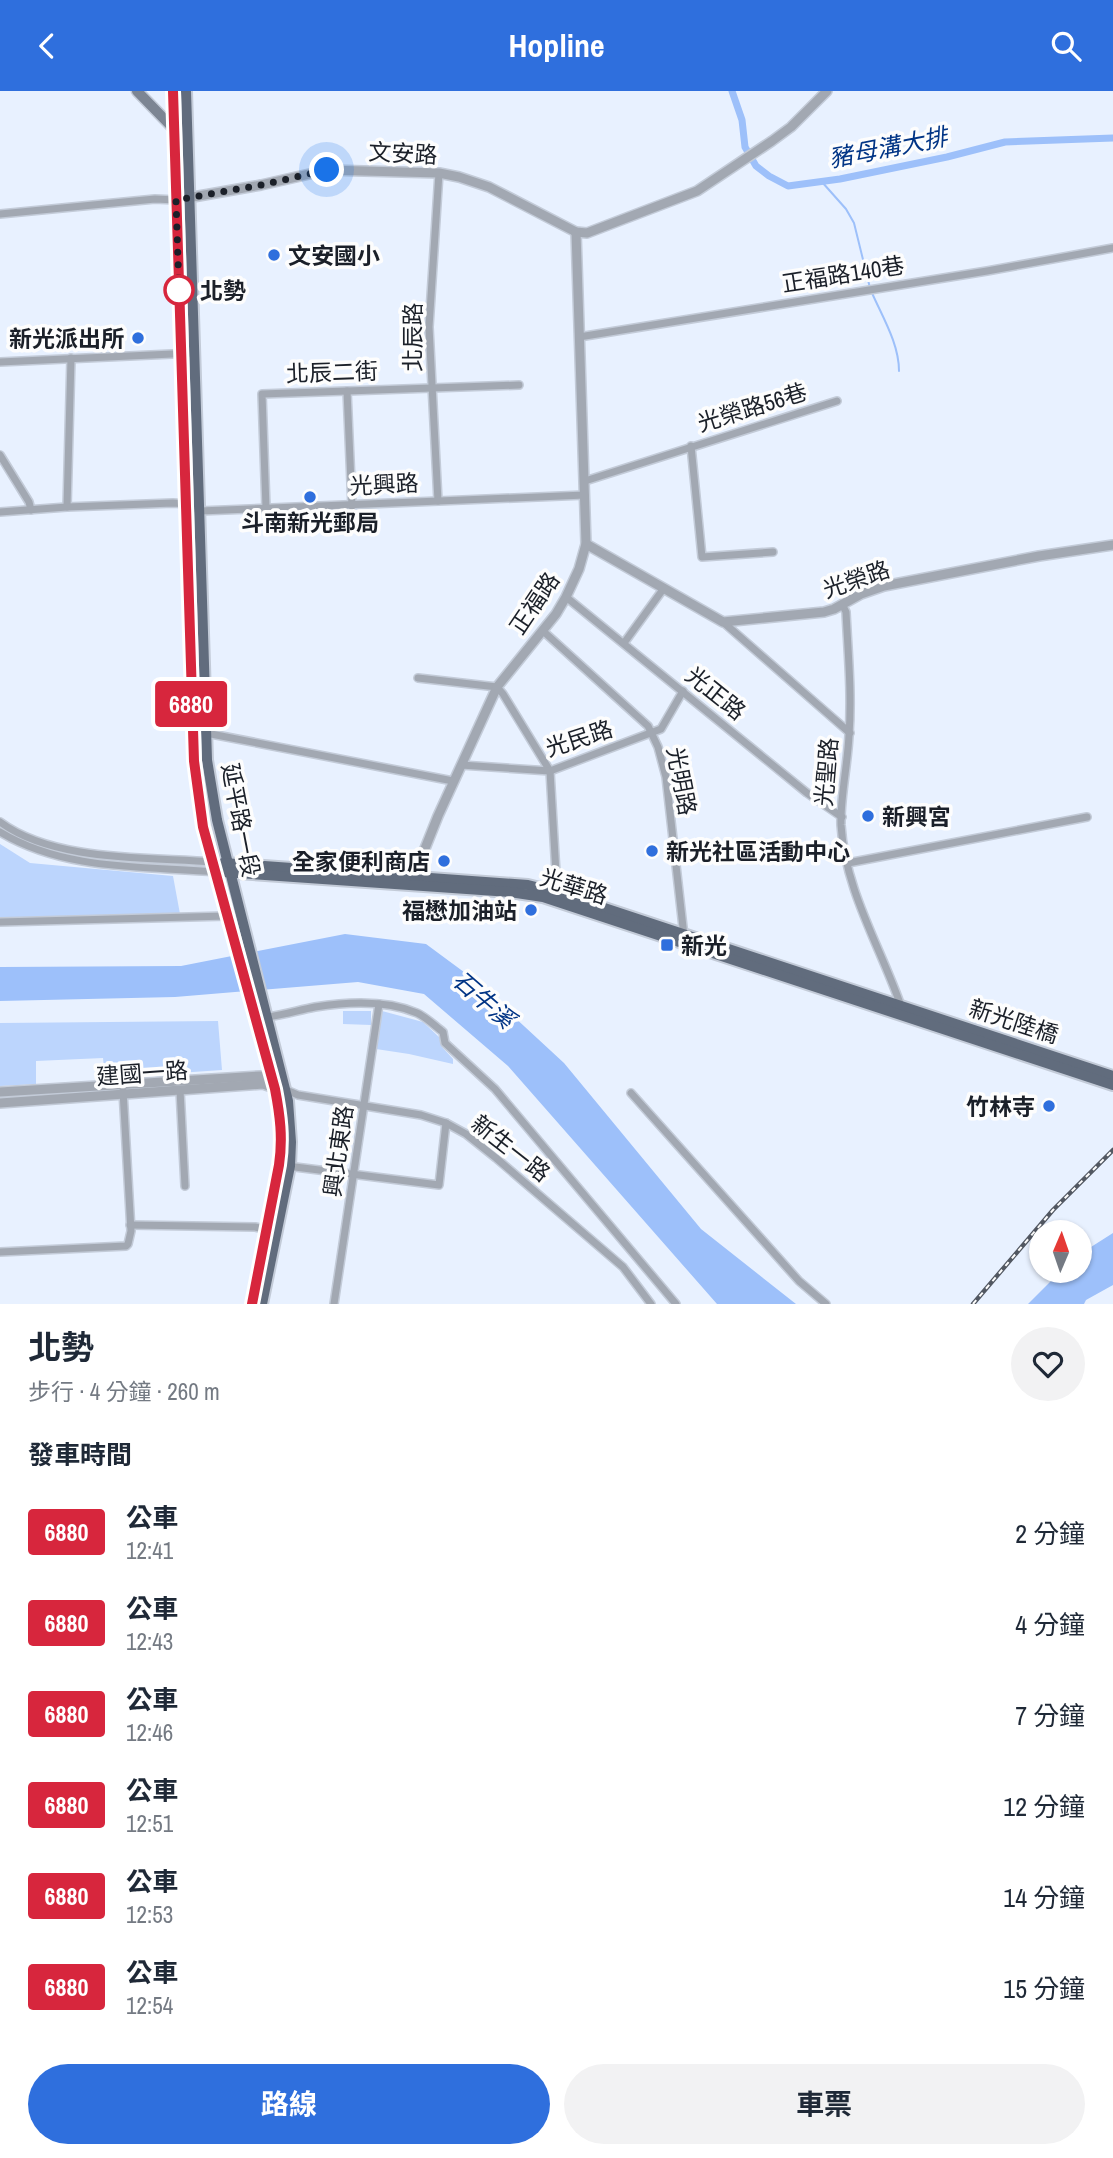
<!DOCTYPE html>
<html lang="zh-TW">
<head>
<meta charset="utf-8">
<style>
  :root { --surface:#fff; --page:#f2f2f3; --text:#1f2937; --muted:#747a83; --accent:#2f6fdd }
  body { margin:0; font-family:"Archivo Narrow","Noto Sans TC",sans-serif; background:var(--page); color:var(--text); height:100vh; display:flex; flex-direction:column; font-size:26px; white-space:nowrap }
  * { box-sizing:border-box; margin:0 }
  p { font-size:23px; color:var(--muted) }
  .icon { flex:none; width:38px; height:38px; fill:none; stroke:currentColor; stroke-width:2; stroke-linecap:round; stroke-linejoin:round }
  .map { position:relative; height:1213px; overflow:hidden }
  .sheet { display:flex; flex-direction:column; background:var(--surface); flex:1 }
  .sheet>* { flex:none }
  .badge { padding:0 14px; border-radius:5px; font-size:24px; line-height:46px }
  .needle { width:46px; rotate:2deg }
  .tools { position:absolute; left:1029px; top:1129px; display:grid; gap:14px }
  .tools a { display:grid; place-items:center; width:63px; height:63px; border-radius:50%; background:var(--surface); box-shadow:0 2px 5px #0004; font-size:35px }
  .you { position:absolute; width:35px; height:35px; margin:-18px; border:5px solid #fff; border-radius:50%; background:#1a73e8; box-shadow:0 0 0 10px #1a73e833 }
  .map>.badge { position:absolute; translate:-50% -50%; box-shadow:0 0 0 4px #fff }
  h2 { padding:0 28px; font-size:26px; line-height:63px }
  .round { display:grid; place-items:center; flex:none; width:74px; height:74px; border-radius:37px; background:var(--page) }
  .head { display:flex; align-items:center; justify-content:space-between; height:119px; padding:0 28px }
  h1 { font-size:33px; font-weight:700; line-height:52px }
  .button { display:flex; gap:14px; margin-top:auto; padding:14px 28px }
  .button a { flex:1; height:80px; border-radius:42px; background:var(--accent); color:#fff; font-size:28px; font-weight:700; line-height:80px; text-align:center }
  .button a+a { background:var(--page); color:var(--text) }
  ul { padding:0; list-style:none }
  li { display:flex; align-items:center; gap:21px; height:91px; padding:0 28px }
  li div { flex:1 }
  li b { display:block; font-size:26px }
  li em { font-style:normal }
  li .badge { min-width:77px; font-weight:700; text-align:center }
  header { display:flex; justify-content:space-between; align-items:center; height:91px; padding:0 28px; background:var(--accent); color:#fff; font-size:32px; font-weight:700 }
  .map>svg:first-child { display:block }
</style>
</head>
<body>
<header><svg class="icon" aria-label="back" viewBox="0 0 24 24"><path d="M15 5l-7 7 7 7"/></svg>Hopline<svg class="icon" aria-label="search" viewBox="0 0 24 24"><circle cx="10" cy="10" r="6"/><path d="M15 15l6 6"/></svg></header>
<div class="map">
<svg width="1113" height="1213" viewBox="0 0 1113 1213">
  <rect width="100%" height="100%" fill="#e8f1ff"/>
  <g fill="#bcd5fd">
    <polygon points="0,753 30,772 173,785 180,823 0,828"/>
    <polygon points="343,920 371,920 371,934 343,933"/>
    <polygon points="382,920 423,931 439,946 442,956 453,968 453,973 409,963 376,958"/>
    <polygon points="218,930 222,979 105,987 103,967 36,970 36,993 0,995 0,932"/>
  </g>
  <g fill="#9dc0fa">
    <polygon points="345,843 426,853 472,887 564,972 701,1138 796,1213 717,1213 508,975 424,903 358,891 175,906 0,910 0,876 181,875"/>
    <polygon points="1113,1142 1113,1194 1086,1209 1084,1213 1028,1213 1061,1180 1080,1180 1080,1163"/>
  </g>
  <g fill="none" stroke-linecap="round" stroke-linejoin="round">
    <g stroke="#9dc0fa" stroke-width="2">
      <polyline points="822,91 846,118 854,132 870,197"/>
      <path d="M872 202C883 227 899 253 899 280"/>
    </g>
    <polyline stroke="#9dc0fa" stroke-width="7" points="732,0 742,29 745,56 756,75 769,85 788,95 840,88 947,66 1005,51 1113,47"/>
    <g stroke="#c3cbd8" stroke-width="10">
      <g id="minor">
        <polyline points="0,123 155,108 176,109"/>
        <polyline points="579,246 987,180 1113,157"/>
        <polyline points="0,271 194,262"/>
        <polyline points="347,300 352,415"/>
        <polyline points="691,355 702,466 773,461"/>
        <polyline points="0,364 29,411 31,419"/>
        <polyline points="585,390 837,310"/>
        <polyline points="438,410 429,236 439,82"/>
        <polyline points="67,416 71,267"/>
        <polyline points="266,417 262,303 519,294"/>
        <polyline points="0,421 67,416 173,412 187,413 200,420 585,404"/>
        <polyline points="566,506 807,702 842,726"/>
        <path d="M842 513 846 521C848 562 852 603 849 644 848 671 840 708 841 734 845 799 880 855 901 915"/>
        <polyline points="723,531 850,642"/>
        <polyline points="543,540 648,635 658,656 666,686 684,845"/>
        <polyline points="624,552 664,497"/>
        <polyline points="418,587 497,596 503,603 550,680 556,782 556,802"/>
        <polyline points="206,642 453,690"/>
        <polyline points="461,674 550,680 661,638 683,600"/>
        <path d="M0 731C54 771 148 766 213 771"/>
        <path d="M0 741C64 780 144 775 216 781"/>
        <polyline points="848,772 1087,726"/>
        <polyline points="0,831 227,825"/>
        <path d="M267 926C284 924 299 919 315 916 346 911 387 909 417 922 426 926 435 935 443 941L445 952 495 998 676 1213"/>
        <polyline points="284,998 298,1004 421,1024 446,1032 466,1043 496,1067 623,1176 651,1213"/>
        <polyline points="180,999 185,1095"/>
        <polyline points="631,1002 799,1190 826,1213"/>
        <polyline points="287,1075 439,1094 446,1032"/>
        <polyline points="130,1134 255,1136 269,1139"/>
        <polyline points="0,1161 126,1155 128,1153 131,1140 123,1000"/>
        <polyline points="334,1213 379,913"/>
      </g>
    </g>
    <g stroke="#c3cbd8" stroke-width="12">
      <g id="tertiary">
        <polyline points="176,109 261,94 327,79 439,82 459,86 489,96 576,141 587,142 697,100 772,50 791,36 827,0"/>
        <polyline points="586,453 723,531 824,521 834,518 861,503 884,495 1039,465 1113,454"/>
        <polyline points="412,790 438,725 497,596 556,523 566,506 579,478 586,453 576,141"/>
        <polyline points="0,1001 260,985 271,986"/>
        <polyline points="0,1012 263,993 280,999"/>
      </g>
    </g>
    <g stroke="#c3cbd8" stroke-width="13">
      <polyline id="secondary" points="137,0 174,38"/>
    </g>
    <g stroke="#c3cbd8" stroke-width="14">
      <g id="primary">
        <path d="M173 0 194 670 205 743 275 998C280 1024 283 1047 279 1074L252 1213"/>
        <polyline points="186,0 207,669 217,729 288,1010 291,1051 290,1075 262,1213"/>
        <polyline points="223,772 528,794 556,801 1113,985"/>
        <polyline points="223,781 510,801 543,806 1113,994"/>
      </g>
    </g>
    <use href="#minor" stroke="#a2a8b2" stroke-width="7"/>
    <use href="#tertiary" stroke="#a2a8b2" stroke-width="9"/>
    <use href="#secondary" stroke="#7c8593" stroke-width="10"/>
    <use href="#primary" stroke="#616c7d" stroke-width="10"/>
    <g stroke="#525862" stroke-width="4.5">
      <polyline id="rail" points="973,1213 1053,1119 1113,1059"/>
    </g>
    <use href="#rail" stroke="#fdfdfd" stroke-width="2" stroke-dasharray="5" stroke-linecap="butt"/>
  </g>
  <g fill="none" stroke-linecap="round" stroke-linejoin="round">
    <g stroke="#fff" stroke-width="16">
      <path id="line" d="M173 0 194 670 203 736 275 998C280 1024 283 1047 279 1074L252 1213"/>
    </g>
    <use href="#line" stroke="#d7263d" stroke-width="10"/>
    <polyline stroke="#1b2029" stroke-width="7" stroke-dasharray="0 12.6" points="179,199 176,109 261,94 327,79"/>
  </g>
  <g fill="#2f6fdd" stroke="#fdfdfd" stroke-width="2.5">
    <circle cx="274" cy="164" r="7"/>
    <circle cx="138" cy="247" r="7"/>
    <circle cx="310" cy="406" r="7"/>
    <circle cx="868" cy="725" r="7"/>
    <circle cx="652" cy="760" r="7"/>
    <circle cx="444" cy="770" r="7"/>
    <circle cx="531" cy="819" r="7"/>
    <rect x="660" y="847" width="14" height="14" rx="3.5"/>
    <circle cx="1049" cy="1015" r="7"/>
  </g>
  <circle fill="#fff" stroke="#d7263d" stroke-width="3.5" cx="179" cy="199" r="14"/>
  <g text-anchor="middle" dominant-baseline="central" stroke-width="7" stroke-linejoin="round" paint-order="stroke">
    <g font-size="23" fill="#1b2029" stroke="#fdfdfd">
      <text transform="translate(403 62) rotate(3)">文安路</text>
      <text transform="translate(843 183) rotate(-9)">正福路140巷</text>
      <text transform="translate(412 246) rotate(-90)">北辰路</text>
      <text transform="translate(332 281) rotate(-2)">北辰二街</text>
      <text transform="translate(752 316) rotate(-17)">光榮路56巷</text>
      <text transform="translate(384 393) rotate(-3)">光興路</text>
      <text transform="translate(856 488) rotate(-19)">光榮路</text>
      <text transform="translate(534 512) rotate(-56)">正福路</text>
      <text transform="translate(716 602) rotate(39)">光正路</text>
      <text transform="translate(579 647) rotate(-18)">光民路</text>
      <text transform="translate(826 681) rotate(-85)">光聖路</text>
      <text transform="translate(682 690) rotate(79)">光明路</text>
      <text transform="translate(241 729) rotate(79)">延平路一段</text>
      <text transform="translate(574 795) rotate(17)">光華路</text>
      <text transform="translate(1014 930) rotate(18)">新光陸橋</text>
      <text transform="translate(142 982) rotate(-4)">建國一路</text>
      <text transform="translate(511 1057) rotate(38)">新生一路</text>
      <text transform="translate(338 1060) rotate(-82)">興北東路</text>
    </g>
    <g font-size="23" font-weight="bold" fill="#1b2029" stroke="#fdfdfd" text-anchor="start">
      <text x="288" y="164">文安國小</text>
      <text x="124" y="247" text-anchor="end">新光派出所</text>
      <text x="310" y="431" text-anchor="middle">斗南新光郵局</text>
      <text x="882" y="725">新興宮</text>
      <text x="666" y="760">新光社區活動中心</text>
      <text x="430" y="770" text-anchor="end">全家便利商店</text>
      <text x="517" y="819" text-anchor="end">福懋加油站</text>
      <text x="681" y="854">新光</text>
      <text x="1035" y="1015" text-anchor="end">竹林寺</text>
    </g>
    <g font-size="23" font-weight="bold" fill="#1b2029" stroke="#fdfdfd" text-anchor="start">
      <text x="200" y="199">北勢</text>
    </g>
    <g font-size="24" font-style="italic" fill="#013485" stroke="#fdfdfd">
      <text transform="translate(888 56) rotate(-11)">豬母溝大排</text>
      <text transform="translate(484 908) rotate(41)">石牛溪</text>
    </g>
  </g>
</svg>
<div class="tools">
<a><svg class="needle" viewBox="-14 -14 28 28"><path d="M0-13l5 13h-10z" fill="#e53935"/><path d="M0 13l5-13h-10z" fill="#747a83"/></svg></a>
</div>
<div class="you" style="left:327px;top:79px"></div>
<b class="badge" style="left:191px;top:613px;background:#d7263d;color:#fff">6880</b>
</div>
<section class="sheet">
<div class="head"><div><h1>北勢</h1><p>步行 · 4 分鐘 · 260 m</p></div><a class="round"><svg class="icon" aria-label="heart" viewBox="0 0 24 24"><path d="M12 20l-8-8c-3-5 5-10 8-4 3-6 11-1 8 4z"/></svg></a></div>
<h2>發車時間</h2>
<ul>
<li><span class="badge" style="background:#d7263d;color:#fff">6880</span><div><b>公車</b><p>12:41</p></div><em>2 分鐘</em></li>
<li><span class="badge" style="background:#d7263d;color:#fff">6880</span><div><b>公車</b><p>12:43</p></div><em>4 分鐘</em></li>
<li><span class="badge" style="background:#d7263d;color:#fff">6880</span><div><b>公車</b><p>12:46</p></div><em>7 分鐘</em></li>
<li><span class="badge" style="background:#d7263d;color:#fff">6880</span><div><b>公車</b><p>12:51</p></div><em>12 分鐘</em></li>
<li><span class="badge" style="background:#d7263d;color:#fff">6880</span><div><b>公車</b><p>12:53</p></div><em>14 分鐘</em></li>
<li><span class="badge" style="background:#d7263d;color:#fff">6880</span><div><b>公車</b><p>12:54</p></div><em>15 分鐘</em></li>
</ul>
<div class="button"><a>路線</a><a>車票</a></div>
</section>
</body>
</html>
